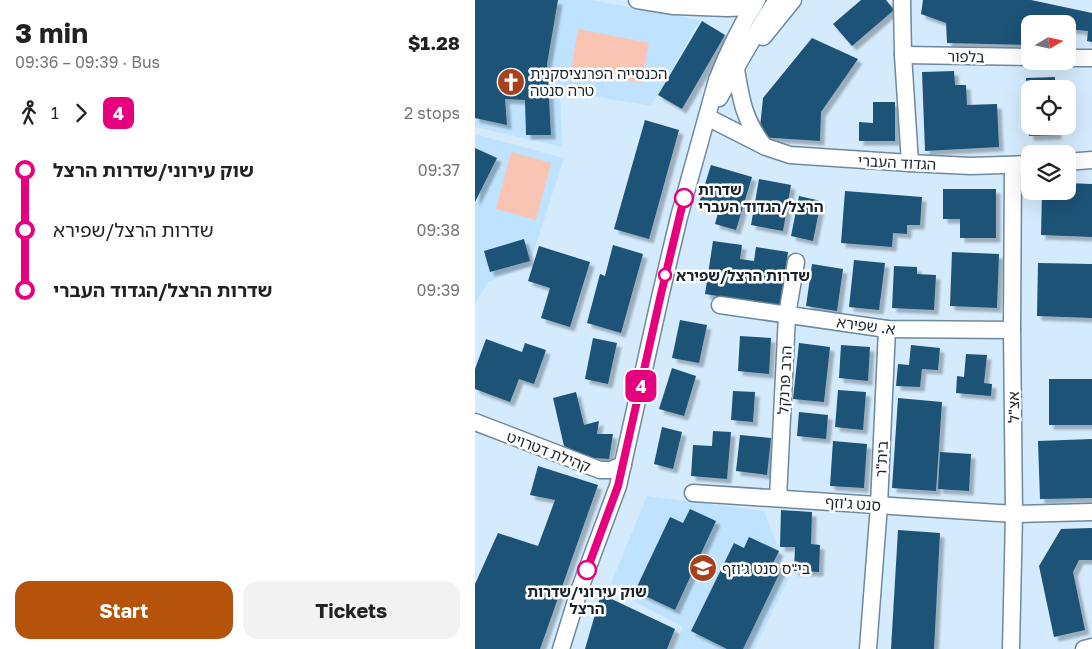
<!DOCTYPE html>
<html lang="en">
<head>
<meta charset="utf-8">
<style>
  :root { --surface:#fff; --page:#f2f2f2; --text:#222; --muted:#767676; --accent:#b45309 }
  body { margin:0; font-family:"Golos Text","Noto Sans Hebrew",sans-serif; background:var(--page); color:var(--text); height:100vh; display:flex; flex-direction:column; font-size:19px; white-space:nowrap }
  * { box-sizing:border-box; margin:0 }
  p { font-size:16px; color:var(--muted) }
  .icon { flex:none; width:28px; height:28px; fill:none; stroke:currentColor; stroke-width:2; stroke-linecap:round; stroke-linejoin:round }
  .map { position:relative; flex:1; overflow:hidden }
  .panel { display:flex; flex-direction:column; background:var(--surface); width:475px }
  .panel>* { flex:none }
  .badge { padding:0 10px; border-radius:8px; font-size:18px; line-height:32px }
  .needle { width:32px; rotate:81deg }
  .buttons { position:absolute; left:546px; top:15px; display:grid; gap:10px }
  .buttons a { display:grid; place-items:center; width:55px; height:55px; border-radius:10px; background:var(--surface); box-shadow:0 5px 20px #0002; font-size:25px }
  .map>.badge { position:absolute; translate:-50% -50%; box-shadow:0 0 0 2px #fff }
  .legs { display:flex; align-items:center; gap:8px; height:55px; padding:0 15px; font-size:16px }
  .legs p { margin-inline-start:auto }
  .overview { display:flex; align-items:center; justify-content:space-between; height:85px; padding:0 15px }
  h1 { font-size:28px; font-weight:700; line-height:38px }
  .cta { display:flex; gap:10px; margin-top:auto; padding:10px 15px }
  .cta a { flex:1; height:58px; border-radius:15px; background:var(--accent); color:#fff; font-size:20px; font-weight:700; line-height:58px; text-align:center }
  .cta a+a { background:var(--page); color:var(--text) }
  ul { padding:0 15px; list-style:none }
  li { display:flex; align-items:center; gap:18px; height:60px; font-size:19px }
  li i { display:grid; place-items:center; width:8px; height:100%; margin:0 6px; background:currentColor }
  li i::after { content:''; width:12px; height:12px; margin:-6px; border:4px solid; border-radius:50%; background:var(--surface) }
  li p { margin-inline-start:auto }
  li:first-child i { background:linear-gradient(#0000 50%,currentColor 0) }
  li:last-child i { background:linear-gradient(currentColor 50%,#0000 0) }
  main { display:flex; flex:1; min-height:0 }
  .map>svg:first-child { display:block }
</style>
</head>
<body>
<main>
<section class="panel">
<div class="overview"><div><h1>3 min</h1><p>09:36 – 09:39 · Bus</p></div><b>$1.28</b></div>
<div class="legs"><svg class="icon" aria-label="walk" viewBox="0 0 24 24"><circle cx="13" cy="4" r="2"/><path d="M13 8l-2 6 4 7M11 14l-3 7M7 12l3-4h3l4 4"/></svg>1<svg class="icon" aria-label="forward" viewBox="0 0 24 24"><path d="M9 5l7 7-7 7"/></svg><b class="badge" style="background:#e6007e;color:#fff">4</b><p>2 stops</p></div>
<ul>
<li><i style="color:#e6007e"></i><b>שוק עירוני/שדרות הרצל</b><p>09:37</p></li>
<li><i style="color:#e6007e"></i><span>שדרות הרצל/שפירא</span><p>09:38</p></li>
<li><i style="color:#e6007e"></i><b>שדרות הרצל/הגדוד העברי</b><p>09:39</p></li>
</ul>
<div class="cta"><a>Start</a><a>Tickets</a></div>
</section>
<div class="map">
<svg width="617" height="649" viewBox="0 0 617 649">
  <defs>
    <filter id="shadow"><feDropShadow dx="4.5" dy="4.5" stdDeviation="1" flood-color="#0004"/></filter>
  </defs>
  <rect width="100%" height="100%" fill="#d4ebfd"/>
  <g fill="#bfe2fe">
    <polygon points="0,0 116,0 225,20 176,106 85,91 87,147 0,127"/>
    <polygon points="0,134 89,158 54,266 13,282 0,304"/>
    <polygon points="172,496 289,511 314,577 279,649 198,649 208,627 134,588"/>
  </g>
  <g fill="#fac4b2">
    <polygon points="103,29 174,43 166,83 96,70"/>
    <polygon points="36,152 76,163 61,220 21,209"/>
  </g>
  <g fill="#1b5277" filter="url(#shadow)">
    <polygon points="0,0 83,0 72,64 76,135 51,135 50,100 30,99 32,125 0,118"/>
    <polygon points="386,0 411,0 419,10 377,46 358,24"/>
    <polygon points="448,0 556,0 617,13 617,42 612,41 613,31 592,29 592,24 555,24 555,45 472,43 471,23 446,14"/>
    <polygon points="227,21 250,35 207,109 183,95"/>
    <polygon points="337,38 383,59 346,112 345,141 284,137 288,98"/>
    <polygon points="479,71 480,85 491,85 492,105 522,104 524,147 450,151 447,72"/>
    <polygon points="580,77 580,89 555,89 555,126 582,126 582,135 554,136 551,78"/>
    <polygon points="398,102 420,102 420,141 384,141 384,122 398,123"/>
    <polygon points="170,120 204,130 174,239 139,229"/>
    <polygon points="0,148 22,158 0,202"/>
    <polygon points="236,165 277,177 261,230 240,224 244,209 224,203"/>
    <polygon points="284,179 316,185 308,231 276,225"/>
    <polygon points="592,183 617,184 617,237 566,235 567,191 592,191"/>
    <polygon points="468,189 521,189 521,238 485,238 485,219 468,219"/>
    <polygon points="370,191 447,197 445,225 432,225 432,234 418,233 417,247 366,243"/>
    <polygon points="324,196 346,201 338,241 316,236"/>
    <polygon points="49,239 55,261 15,272 9,251"/>
    <polygon points="238,241 267,245 265,259 279,261 281,247 313,252 305,305 230,294"/>
    <polygon points="138,245 168,254 146,333 112,323 125,274 130,276"/>
    <polygon points="64,246 115,262 95,327 66,318 75,288 53,281"/>
    <polygon points="477,252 524,254 522,308 475,306"/>
    <polygon points="379,260 410,263 404,310 374,307"/>
    <polygon points="563,263 617,264 617,318 562,316"/>
    <polygon points="337,264 368,269 362,311 331,306"/>
    <polygon points="419,266 442,267 442,274 461,275 459,310 417,308"/>
    <polygon points="205,320 232,325 224,363 197,358"/>
    <polygon points="265,336 296,338 294,374 263,371"/>
    <polygon points="118,338 142,343 133,384 110,379"/>
    <polygon points="11,339 47,352 50,343 71,350 59,384 44,379 35,402 0,389 0,369"/>
    <polygon points="324,343 355,347 349,402 318,399"/>
    <polygon points="366,345 395,347 393,381 364,378"/>
    <polygon points="436,345 465,348 463,370 447,369 445,387 421,386 423,364 434,365"/>
    <polygon points="491,354 512,355 509,383 517,384 516,396 481,393 482,376 489,377"/>
    <polygon points="197,368 221,376 209,416 184,409"/>
    <rect x="574" y="379" width="43" height="46"/>
    <polygon points="363,390 391,392 388,430 360,427"/>
    <polygon points="258,391 280,392 278,422 256,420"/>
    <polygon points="101,392 109,425 124,421 122,434 138,434 134,459 117,458 89,446 78,398"/>
    <polygon points="423,398 467,402 461,491 417,488"/>
    <polygon points="324,412 353,415 351,439 322,436"/>
    <polygon points="187,427 207,432 198,469 179,464"/>
    <polygon points="238,431 256,432 252,479 216,476 218,445 237,446"/>
    <polygon points="265,435 296,438 292,475 261,471"/>
    <polygon points="617,439 617,498 565,499 563,441"/>
    <polygon points="358,441 392,444 389,488 355,486"/>
    <polygon points="465,452 496,454 494,491 463,489"/>
    <polygon points="63,466 123,485 65,649 0,649 0,584 23,533 63,546 80,500 55,495"/>
    <polygon points="215,509 241,521 200,610 160,591 195,517 208,523"/>
    <polygon points="306,510 337,512 336,544 345,545 344,572 319,571 320,547 305,547"/>
    <polygon points="617,528 617,560 604,560 598,572 610,630 579,637 564,566 586,529"/>
    <polygon points="423,530 465,533 459,649 416,649"/>
    <polygon points="274,537 304,551 298,563 307,568 268,649 252,649 216,631 259,543 269,548"/>
    <polygon points="126,594 200,629 192,649 110,649"/>
  </g>
  <g fill="none" stroke-linecap="round" stroke-linejoin="round">
    <g stroke="#6e889d" stroke-width="19">
      <g id="minor">
        <polyline points="162,0 199,6 252,8 278,7"/>
        <polyline points="427,0 428,55 435,163"/>
        <polyline points="288,37 318,0"/>
        <polyline points="428,55 555,57"/>
        <polyline points="592,58 617,58"/>
        <path d="M261 69C266 100 269 120 289 146"/>
        <path d="M244 98C263 65 280 32 302 0"/>
        <polyline points="232,117 291,147 315,155 435,163 496,166 555,164"/>
        <polyline points="592,162 617,160"/>
        <polyline points="245,305 412,329 537,330"/>
        <polyline points="0,422 125,470 136,470 148,465"/>
        <polyline points="218,493 539,514 617,512"/>
        <polyline points="303,498 312,315 321,262"/>
        <path d="M86 649 104 591 143 486 186 293 204 217 242 80C253 52 266 25 282 0"/>
        <polyline points="393,649 404,505 412,329"/>
        <polyline points="536,649 539,514 537,330 538,165"/>
        <polyline points="609,649 617,647"/>
      </g>
    </g>
    <use href="#minor" stroke="#fff" stroke-width="16"/>
  </g>
  <g fill="none" stroke-linecap="round" stroke-linejoin="round">
    <g stroke="#fff" stroke-width="11">
      <polyline id="line-1" points="112,570 143,486 186,294 209,198"/>
    </g>
    <use href="#line-1" stroke="#e6007e" stroke-width="8"/>
  </g>
  <defs>
    <g id="church-disc" transform="scale(1.4375)"><circle r="9.5" fill="#a7411b" stroke="#fff"/><path d="M-1.2-6h2.4v3.5h3.3v2.4h-3.3V6h-2.4V-.1h-3.3v-2.4h3.3Z" fill="#fff"/></g>
    <g id="school-disc" transform="scale(1.4375)"><circle r="9.5" fill="#a7411b" stroke="#fff"/><path d="M0-5L7-2L0 1L-7-2ZM-4 1L0 2.5L4 1V4Q0 6-4 4Z" fill="#fff"/></g>
  </defs>
  <g fill-rule="evenodd">
    <use href="#church-disc" x="36" y="82"/>
    <use href="#school-disc" x="228" y="568"/>
  </g>
  <g fill="#fff" stroke="#e6007e" stroke-width="2.5">
    <circle cx="209" cy="198" r="9"/>
    <circle cx="190" cy="275" r="6"/>
    <circle cx="112" cy="570" r="9"/>
  </g>
  <g text-anchor="middle" dominant-baseline="central" stroke-width="5" stroke-linejoin="round" paint-order="stroke">
    <g font-size="15" fill="#19232b" stroke="#fff">
      <text transform="translate(491 56) rotate(1)">בלפור</text>
      <text transform="translate(422 162) rotate(3)">הגדוד העברי</text>
      <text transform="translate(391 325) rotate(7)">א. שפירא</text>
      <text transform="translate(309 380) rotate(-87)">הרב פרנקל</text>
      <text transform="translate(538 407) rotate(-91)">אצ"ל</text>
      <text transform="translate(74 451) rotate(21)">קהילת דטרויט</text>
      <text transform="translate(406 459) rotate(-87)">בית"ר</text>
      <text transform="translate(378 503) rotate(4)">סנט ג'וזף</text>
    </g>
    <g font-size="15" fill="#19232b" stroke="#fff" text-anchor="start">
      <text x="55" y="73">הכנסייה הפרנציסקנית<tspan x="55" dy="17">טרה סנטה</tspan></text>
      <text x="247" y="568">בי"ס סנט ג'וזף</text>
    </g>
    <g font-size="15" font-weight="bold" fill="#19232b" stroke="#fff" text-anchor="start">
      <text x="223" y="189">שדרות<tspan x="223" dy="17">הרצל/הגדוד העברי</tspan></text>
      <text x="201" y="275">שדרות הרצל/שפירא</text>
      <text x="112" y="591" text-anchor="middle">שוק עירוני/שדרות<tspan x="112" dy="17">הרצל</tspan></text>
    </g>
  </g>
</svg>
<div class="buttons">
<a><svg class="needle" viewBox="-14 -14 28 28"><path d="M0-13l5 13h-10z" fill="#e53935"/><path d="M0 13l5-13h-10z" fill="#767676"/></svg></a>
<a><svg class="icon" aria-label="locate" viewBox="0 0 24 24"><circle cx="12" cy="12" r="6"/><path d="M12 2v4M12 18v4M2 12h4M18 12h4"/></svg></a>
<a><svg class="icon" aria-label="layers" viewBox="0 0 24 24"><path d="M12 4l9 5-9 5-9-5zM3 14l9 5 9-5"/></svg></a>
</div>
<b class="badge" style="left:166px;top:386px;background:#e6007e;color:#fff">4</b>
</div>
</main>
</body>
</html>
